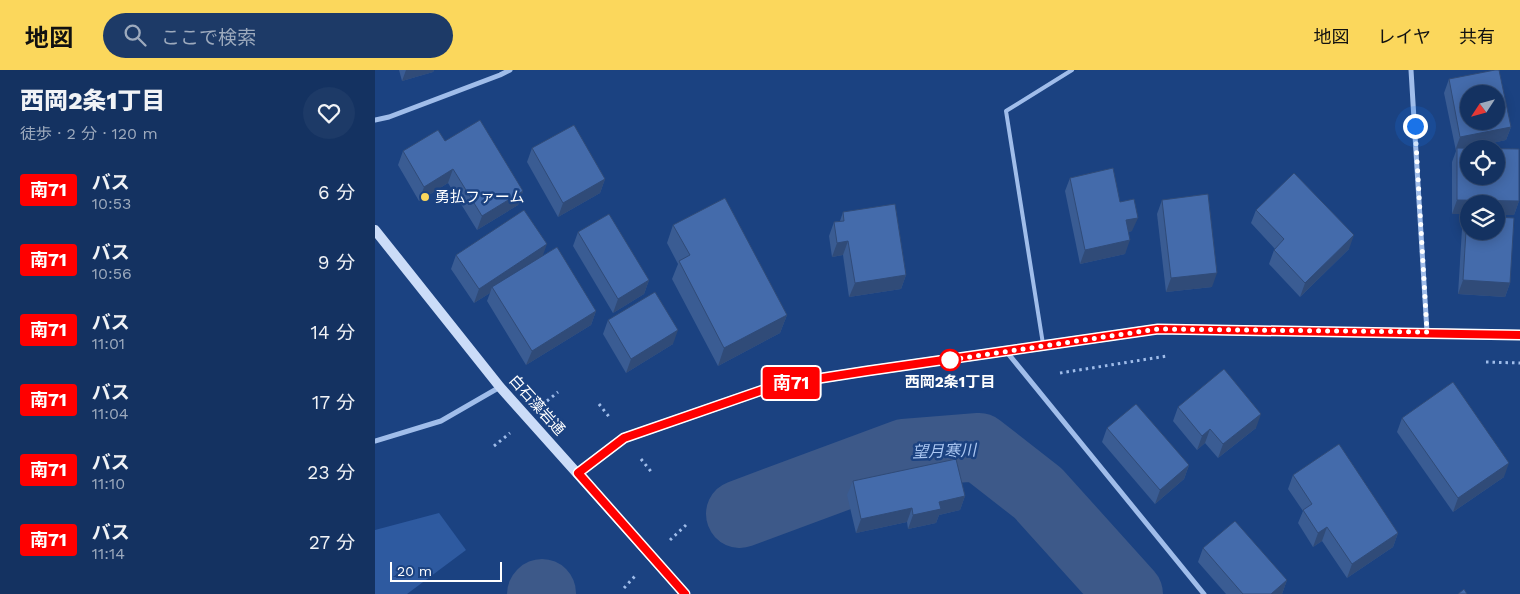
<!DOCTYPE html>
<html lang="ja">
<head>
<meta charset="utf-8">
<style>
  :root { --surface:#143261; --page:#1d3a67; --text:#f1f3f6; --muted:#9daabd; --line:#334d76; --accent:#fbd75c }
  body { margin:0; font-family:"Work Sans","Noto Sans JP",sans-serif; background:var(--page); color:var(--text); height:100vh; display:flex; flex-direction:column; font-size:19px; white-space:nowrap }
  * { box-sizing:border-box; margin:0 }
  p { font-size:16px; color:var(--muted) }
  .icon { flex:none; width:28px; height:28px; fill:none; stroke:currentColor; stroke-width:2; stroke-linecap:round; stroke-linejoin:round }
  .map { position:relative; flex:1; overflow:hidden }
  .drawer { display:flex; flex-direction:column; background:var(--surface); width:375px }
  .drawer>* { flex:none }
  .badge { padding:0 10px; border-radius:4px; font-size:18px; line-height:32px }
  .needle { width:32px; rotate:234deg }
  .tools { position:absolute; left:1085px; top:15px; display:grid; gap:10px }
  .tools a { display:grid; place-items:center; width:45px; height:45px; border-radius:50%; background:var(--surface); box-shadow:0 2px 12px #0003,0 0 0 1px var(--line); font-size:25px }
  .scale { position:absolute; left:15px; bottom:12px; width:112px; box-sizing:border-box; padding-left:5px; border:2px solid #fff; border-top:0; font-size:14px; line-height:18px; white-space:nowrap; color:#fff; -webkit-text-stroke:4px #1b4281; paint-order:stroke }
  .you { position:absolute; width:25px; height:25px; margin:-12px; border:4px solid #fff; border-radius:50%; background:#1a73e8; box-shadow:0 0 0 8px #1a73e833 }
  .map>.badge { position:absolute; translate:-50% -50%; box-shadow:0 0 0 2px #fff }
  .round { display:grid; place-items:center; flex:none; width:52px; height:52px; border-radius:26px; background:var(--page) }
  .head { display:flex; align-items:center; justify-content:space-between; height:85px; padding:0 20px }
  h1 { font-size:24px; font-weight:800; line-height:38px }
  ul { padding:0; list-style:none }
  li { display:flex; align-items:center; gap:15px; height:70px; padding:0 20px }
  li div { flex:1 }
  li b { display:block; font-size:19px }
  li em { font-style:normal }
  li .badge { min-width:55px; font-weight:700; text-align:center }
  header { display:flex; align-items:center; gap:30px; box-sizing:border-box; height:70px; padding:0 25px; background:var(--accent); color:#111 }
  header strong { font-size:24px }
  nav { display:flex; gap:28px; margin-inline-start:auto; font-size:18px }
  .search { width:350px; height:45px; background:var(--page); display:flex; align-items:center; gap:12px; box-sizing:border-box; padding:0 18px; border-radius:28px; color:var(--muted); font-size:19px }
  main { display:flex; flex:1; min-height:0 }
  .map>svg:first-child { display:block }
</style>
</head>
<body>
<header>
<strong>地図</strong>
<div class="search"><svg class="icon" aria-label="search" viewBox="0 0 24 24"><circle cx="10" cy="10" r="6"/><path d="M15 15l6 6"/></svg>ここで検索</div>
<nav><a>地図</a><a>レイヤ</a><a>共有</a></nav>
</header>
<main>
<section class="drawer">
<div class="head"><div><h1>西岡2条1丁目</h1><p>徒歩 · 2 分 · 120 m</p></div><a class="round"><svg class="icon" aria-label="heart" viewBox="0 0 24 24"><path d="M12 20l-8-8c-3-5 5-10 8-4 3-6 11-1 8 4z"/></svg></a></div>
<ul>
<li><span class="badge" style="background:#f00;color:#fff">南71</span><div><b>バス</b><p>10:53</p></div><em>6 分</em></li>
<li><span class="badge" style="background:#f00;color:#fff">南71</span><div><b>バス</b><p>10:56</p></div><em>9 分</em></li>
<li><span class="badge" style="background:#f00;color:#fff">南71</span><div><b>バス</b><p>11:01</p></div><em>14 分</em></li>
<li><span class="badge" style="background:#f00;color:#fff">南71</span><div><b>バス</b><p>11:04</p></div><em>17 分</em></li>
<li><span class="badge" style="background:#f00;color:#fff">南71</span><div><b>バス</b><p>11:10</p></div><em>23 分</em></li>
<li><span class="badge" style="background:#f00;color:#fff">南71</span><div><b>バス</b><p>11:14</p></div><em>27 分</em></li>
</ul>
</section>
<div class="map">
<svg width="1145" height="524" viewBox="0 0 1145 524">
  <rect width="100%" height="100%" fill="#1b4281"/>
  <polygon fill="#2e5aa0" points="64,443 91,480 32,524 0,524 0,460"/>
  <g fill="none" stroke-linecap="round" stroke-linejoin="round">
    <g stroke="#3d5989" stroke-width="68">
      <polyline points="365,444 529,383 604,377 663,423 754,524"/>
      <polyline points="166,524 167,523"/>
    </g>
    <g stroke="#a0bdea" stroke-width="3" stroke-dasharray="2.5 4" stroke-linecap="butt">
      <polyline points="1111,292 1145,293"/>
      <polyline points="685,303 792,286"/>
      <polyline points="172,331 183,322"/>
      <polyline points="224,334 235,348"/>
      <polyline points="119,376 135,363"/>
      <polyline points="266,389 278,404"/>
      <polyline points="295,470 311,455"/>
      <polyline points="249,518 261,505"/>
    </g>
    <polyline stroke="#a0bdea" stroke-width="4" points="668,274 631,41 697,0"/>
    <g stroke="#a0bdea" stroke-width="5">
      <polyline points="1036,0 1052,262"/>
      <polyline points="0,50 14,47 125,5 135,0"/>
      <polyline points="631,281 829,524"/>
      <polyline points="0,371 66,351 125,317"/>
    </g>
    <g stroke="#cbdcf8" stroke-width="10">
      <polyline points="0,160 125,317 310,524"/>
      <polyline points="203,403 249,368 402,315 492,301 783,259 1145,265"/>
    </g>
  </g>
  <g fill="#3a5c93">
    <polygon points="24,0 59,0 58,2 27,11"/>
    <polygon points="1074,9 1136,57 1131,70 1093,78 1144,131 1139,145 1121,145 1121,134 1094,134 1094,144 1077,144 1077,92 1081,81 1069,23"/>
    <polygon points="70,71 148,121 143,135 102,160 73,113 44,131 23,95 28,81"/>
    <polygon points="157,78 230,109 225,123 183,147 152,92"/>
    <polygon points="695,108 745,132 757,161 753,162 750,184 705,194 690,121"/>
    <polygon points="787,130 837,217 791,222 782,144"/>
    <polygon points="881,140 974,179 925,227 894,194 899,180 900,179 876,153"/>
    <polygon points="468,142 531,205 526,219 474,227 468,185 457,187 454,166 459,152 465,151"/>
    <polygon points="1092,145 1135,213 1130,227 1083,224 1087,159"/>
    <polygon points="298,155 412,245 405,263 343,296 297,209 303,194 292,173"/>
    <polygon points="203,162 274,210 269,224 238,243 198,176"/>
    <polygon points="81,185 168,186 221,241 216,255 151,295 112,231 115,223 99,233 76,199"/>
    <polygon points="233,250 298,274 251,303 228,264"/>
    <polygon points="803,337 881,358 843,388 830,373 822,380 798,351"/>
    <polygon points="1027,348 1129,407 1078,442 1022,362"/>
    <polygon points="732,358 814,395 809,409 780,434 727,372"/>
    <polygon points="918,405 1023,463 1018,477 972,508 947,471 938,477 923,453 928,441 913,419"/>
    <polygon points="478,411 590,426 585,440 564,445 561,453 533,459 532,452 481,463 472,425"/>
    <polygon points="828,478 912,510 907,524 851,524 823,492"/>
  </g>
  <g fill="#304b78">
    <polygon points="31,0 59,0 58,2 27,11"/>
    <polygon points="1136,57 1131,70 1082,81 1082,78 1080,81 1085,67"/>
    <polygon points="78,99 73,113 44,131 49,117"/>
    <polygon points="230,109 225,123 183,147 188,133"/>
    <polygon points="148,121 143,135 102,160 107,146"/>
    <polygon points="1082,130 1144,131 1139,145 1121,145 1121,134 1094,134 1094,144 1077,144"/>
    <polygon points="763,148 757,161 746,164 751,150"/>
    <polygon points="979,165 974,179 925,227 930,213"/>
    <polygon points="755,170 750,184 705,194 710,180"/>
    <polygon points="473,171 468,185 457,187 462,173"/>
    <polygon points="172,174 167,188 117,217 115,223 99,233 104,219"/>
    <polygon points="842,203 837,217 791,222 796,208"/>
    <polygon points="531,205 526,219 474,227 480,213"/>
    <polygon points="274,210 269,224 238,243 243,229"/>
    <polygon points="1088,210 1135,213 1130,227 1083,224"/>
    <polygon points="221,241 216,255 151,295 157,281"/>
    <polygon points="412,245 405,263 343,296 349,278"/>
    <polygon points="303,260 298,274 251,303 256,289"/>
    <polygon points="886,344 881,358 843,388 848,374"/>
    <polygon points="835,359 830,373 822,380 827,366"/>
    <polygon points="1134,393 1129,407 1078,442 1083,428"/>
    <polygon points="814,395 809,409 780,434 785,420"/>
    <polygon points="590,426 585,440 564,445 561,453 533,459 538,445 564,432"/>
    <polygon points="537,438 532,452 481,463 486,449"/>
    <polygon points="952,457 947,471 938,477 943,463"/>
    <polygon points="1023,463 1018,477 972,508 977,494"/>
    <polygon points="912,510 907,524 896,524"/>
  </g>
  <g fill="#446bab" stroke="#304b78" fill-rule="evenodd">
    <path d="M1120 0H1124L1136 57 1085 67 1074 9ZM1094 24H1121V51H1094Z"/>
    <polygon points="105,50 148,121 107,146 78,99 49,117 28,81 63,60 70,71"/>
    <polygon points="199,55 230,109 188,133 157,78"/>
    <path d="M1082 78 1144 79V131L1082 130ZM1094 79H1121V106H1094Z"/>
    <polygon points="738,98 745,132 759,129 763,148 751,150 755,170 710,180 695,108"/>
    <polygon points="919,103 979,165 930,213 899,180 909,169 881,140"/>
    <polygon points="833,124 842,203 796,208 787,130"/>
    <polygon points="350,128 412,245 349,278 304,191 315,185 298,155"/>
    <polygon points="520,134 531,205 480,213 473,171 462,173 459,152 469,151 468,142"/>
    <polygon points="149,140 172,174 104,219 81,185"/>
    <polygon points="234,144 274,210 243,229 203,162"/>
    <polygon points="1092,145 1094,145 1094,161 1121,161 1121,147 1139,148 1135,213 1088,210"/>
    <polygon points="182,177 221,241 157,281 117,217"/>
    <polygon points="280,222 303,260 256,289 233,250"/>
    <polygon points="849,299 886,344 848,374 835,359 827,366 803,337"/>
    <polygon points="1078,312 1134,393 1083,428 1027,348"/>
    <polygon points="761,334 814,395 785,420 732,358"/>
    <polygon points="964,374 1023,463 977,494 952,457 943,463 928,440 937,434 918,405"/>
    <polygon points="581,389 590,426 564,432 566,439 538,445 537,438 486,449 478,411"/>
    <polygon points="860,451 912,510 896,524 868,524 828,478"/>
    <polygon points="1089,519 1092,524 1083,524"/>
  </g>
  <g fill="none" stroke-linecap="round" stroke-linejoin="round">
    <g stroke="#fff" stroke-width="11">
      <polyline id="line" points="310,524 203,403 249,368 402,315 492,301 783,259 1145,265"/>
    </g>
    <use href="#line" stroke="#f00" stroke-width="8"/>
    <polyline stroke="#fff" stroke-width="5" stroke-dasharray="0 9" points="575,290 567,291 783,259 1052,262 1040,56"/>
  </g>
  <circle fill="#fbd75c" stroke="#1b4281" stroke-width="2" cx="50" cy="127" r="5"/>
  <circle fill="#fff" stroke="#f00" stroke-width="2.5" cx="575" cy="290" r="10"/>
  <g text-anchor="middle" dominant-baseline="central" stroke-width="5" stroke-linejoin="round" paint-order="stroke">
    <g font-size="15" fill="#fff" stroke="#1b4281" text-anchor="start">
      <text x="60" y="127">勇払ファーム</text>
    </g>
    <g font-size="15" font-weight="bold" fill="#fff" stroke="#1b4281">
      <text x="575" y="312">西岡2条1丁目</text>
    </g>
    <g font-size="15" fill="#fff" stroke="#1b4281">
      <text transform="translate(162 335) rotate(48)">白石藻岩通</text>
    </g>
    <g font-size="16" font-style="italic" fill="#abc7f2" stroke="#1b4281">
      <text transform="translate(569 381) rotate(-2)">望月寒川</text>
    </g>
  </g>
</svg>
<div class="tools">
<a><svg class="needle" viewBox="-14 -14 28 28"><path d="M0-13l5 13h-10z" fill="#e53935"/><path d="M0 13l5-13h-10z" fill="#9daabd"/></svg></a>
<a><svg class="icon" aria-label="locate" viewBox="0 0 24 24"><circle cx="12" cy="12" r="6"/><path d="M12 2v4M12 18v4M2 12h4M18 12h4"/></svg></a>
<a><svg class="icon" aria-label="layers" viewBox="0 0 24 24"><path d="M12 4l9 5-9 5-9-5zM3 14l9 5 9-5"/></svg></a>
</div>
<div class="scale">20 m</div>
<div class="you" style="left:1040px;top:56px"></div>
<b class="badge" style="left:416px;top:313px;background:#f00;color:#fff">南71</b>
</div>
</main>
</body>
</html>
